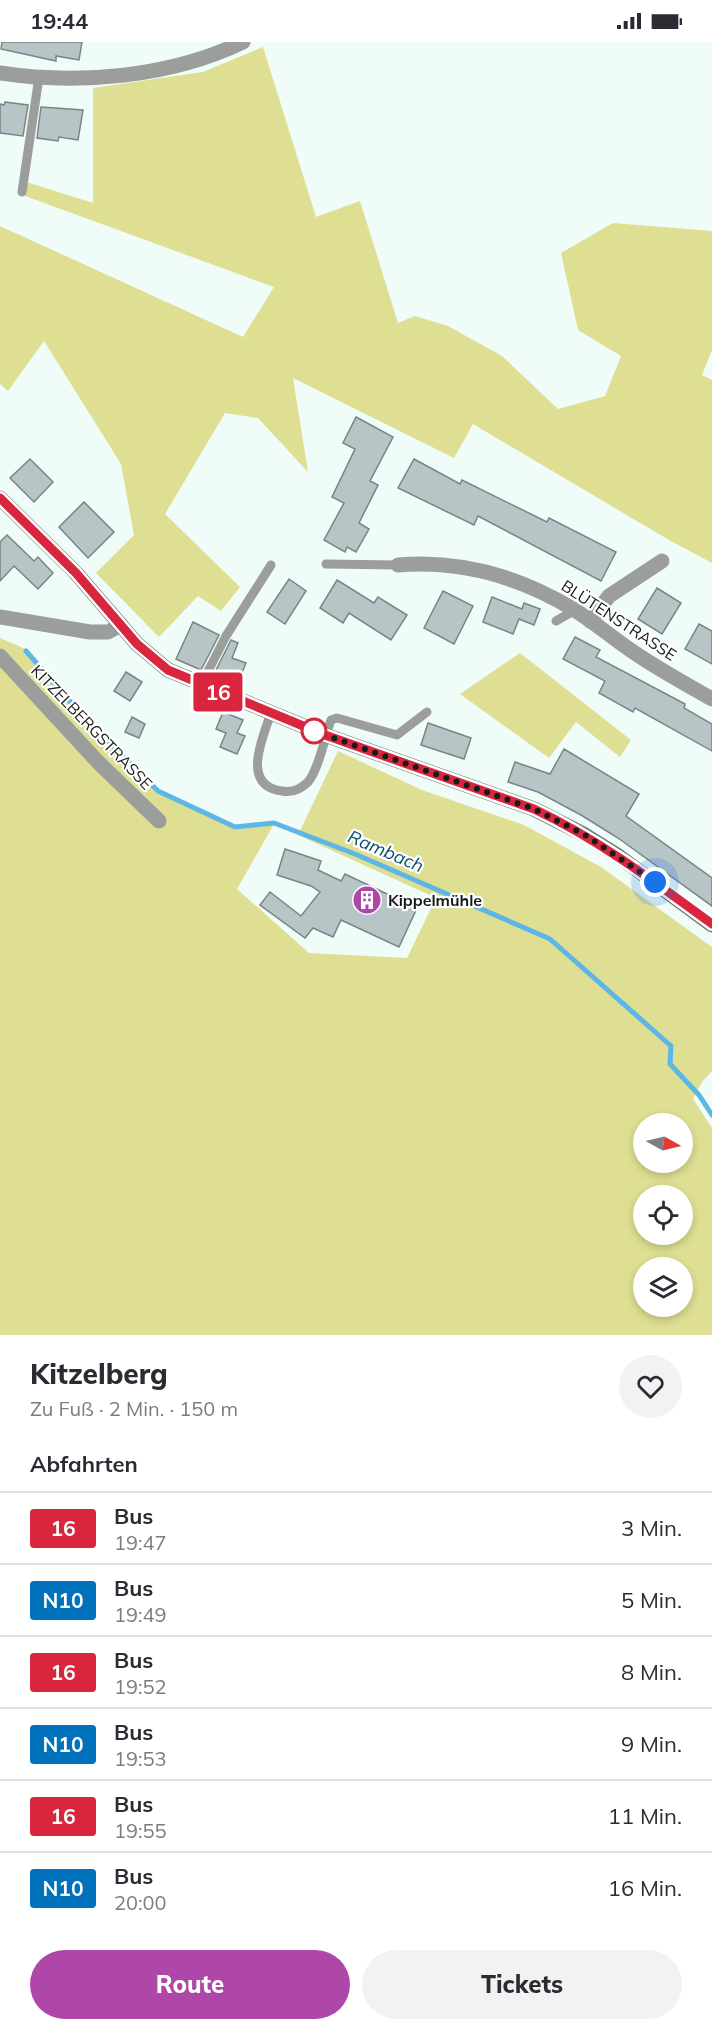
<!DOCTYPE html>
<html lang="de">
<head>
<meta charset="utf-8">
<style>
  :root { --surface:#fff; --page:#f2f2f3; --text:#2b2b33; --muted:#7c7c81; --line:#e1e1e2; --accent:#af47a9 }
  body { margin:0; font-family:Mulish,sans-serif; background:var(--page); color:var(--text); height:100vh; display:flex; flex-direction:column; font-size:22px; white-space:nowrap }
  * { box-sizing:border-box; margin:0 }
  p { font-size:20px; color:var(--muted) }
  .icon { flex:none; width:33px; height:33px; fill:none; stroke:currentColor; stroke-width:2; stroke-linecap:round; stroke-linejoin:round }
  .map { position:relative; height:1293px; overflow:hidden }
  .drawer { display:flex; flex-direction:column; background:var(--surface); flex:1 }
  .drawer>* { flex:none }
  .badge { padding:0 12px; border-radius:4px; font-size:21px; line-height:39px }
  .needle { width:39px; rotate:98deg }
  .buttons { position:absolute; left:633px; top:1071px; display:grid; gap:12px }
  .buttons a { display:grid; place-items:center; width:60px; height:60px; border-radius:50%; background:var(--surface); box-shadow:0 3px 9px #0003; font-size:30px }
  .you { position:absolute; width:30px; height:30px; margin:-15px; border:4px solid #fff; border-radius:50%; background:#1a73e8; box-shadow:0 0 0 9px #1a73e833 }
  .map>.badge { position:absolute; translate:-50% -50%; box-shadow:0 0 0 3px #fff }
  h2 { padding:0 30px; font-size:22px; line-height:54px }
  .round { display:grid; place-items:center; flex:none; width:63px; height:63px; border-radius:32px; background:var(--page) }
  .overview { display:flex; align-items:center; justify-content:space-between; height:102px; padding:0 30px }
  h1 { font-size:28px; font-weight:800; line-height:45px }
  .action { display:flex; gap:12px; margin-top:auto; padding:12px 30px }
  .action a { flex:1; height:69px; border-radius:36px; background:var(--accent); color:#fff; font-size:24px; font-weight:800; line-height:69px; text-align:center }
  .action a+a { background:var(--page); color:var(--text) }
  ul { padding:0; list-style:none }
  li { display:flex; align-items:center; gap:18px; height:72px; padding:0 30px; border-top:2px solid var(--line) }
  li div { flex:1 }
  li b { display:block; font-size:22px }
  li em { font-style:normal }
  li .badge { min-width:66px; font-weight:700; text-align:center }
  .status { display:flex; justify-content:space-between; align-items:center; height:42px; padding:0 30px; background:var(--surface); direction:ltr }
  .status svg { height:16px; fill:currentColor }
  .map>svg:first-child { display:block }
</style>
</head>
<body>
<div class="status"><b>19:44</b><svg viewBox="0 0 49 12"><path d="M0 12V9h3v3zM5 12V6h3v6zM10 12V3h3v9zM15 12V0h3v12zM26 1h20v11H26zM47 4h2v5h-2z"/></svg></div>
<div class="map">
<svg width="712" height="1293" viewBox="0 0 712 1293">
  <rect width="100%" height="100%" fill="#effcf7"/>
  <g fill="#dedf93" fill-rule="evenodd">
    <polygon points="263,5 316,175 360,159 398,281 415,274 448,284 502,314 558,367 605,354 621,314 578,288 561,211 613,181 712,189 712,308 702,333 712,338 712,521 669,498 473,382 454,416 293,336 308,430 258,376 225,371 165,472 240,545 221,569 198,554 159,595 96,531 134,493 121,422 44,299 8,349 0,342 0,184 243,295 274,245 17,151 20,138 93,161 93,46 203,30"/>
    <path d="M0 596 28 608 87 681 158 750 236 787 274 782 237 847 309 911 407 916 436 856 298 793 338 709 422 748 524 783 601 825 712 905V1029L702 1040 693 1057 712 1086V1293H0ZM644 1082H682V1120H644ZM644 1154H682V1192H644ZM644 1226H682V1264H644Z"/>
    <polygon points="520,611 631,698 620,715 576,680 549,716 460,652"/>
  </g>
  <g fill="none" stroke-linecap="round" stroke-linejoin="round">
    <polyline stroke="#5eb6e6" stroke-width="5" points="26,609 87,679 158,749 235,785 274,781 355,812 550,897 671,1004 670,1022 699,1053 712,1073"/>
  </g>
  <g fill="#b7c5c6" stroke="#788586" stroke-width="1.5">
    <polygon points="2,0 82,0 79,18 56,14 56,19 1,7"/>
    <polygon points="5,60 28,63 23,94 0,91 0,62 4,63"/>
    <polygon points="41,65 83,68 78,98 59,95 58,99 37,96"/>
    <polygon points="356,375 393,395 370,439 378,443 359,481 369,487 356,510 347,505 345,510 324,498 344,461 332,455 355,407 343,401"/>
    <polygon points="30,417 53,440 34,460 10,436"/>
    <polygon points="414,417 460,442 462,438 547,480 549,476 616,510 601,539 478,474 474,483 398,446"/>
    <polygon points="84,460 114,490 88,516 59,485"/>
    <polygon points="7,493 34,519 38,515 53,531 38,547 14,524 0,539 0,500"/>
    <polygon points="289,537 306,549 285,582 267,570"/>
    <polygon points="337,538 374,561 378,555 407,573 391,598 349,571 343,581 320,566"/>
    <polygon points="657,546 681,561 662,592 638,577"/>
    <polygon points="443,549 473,564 454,602 424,586"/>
    <polygon points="492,555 522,567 524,561 540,567 534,583 519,577 513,592 483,580"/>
    <polygon points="193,580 219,593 201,628 176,617"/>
    <polygon points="699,582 712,589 712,622 685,607"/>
    <polygon points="575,595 600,608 596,615 685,662 684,666 712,682 712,709 635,666 633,670 599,651 605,639 563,617"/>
    <polygon points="231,598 238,601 232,616 246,621 237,643 213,634"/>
    <polygon points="126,630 142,640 130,659 114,649"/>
    <polygon points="223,670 243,678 237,691 245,694 237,712 220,705 226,691 216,687"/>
    <polygon points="132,675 145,682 139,696 125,690"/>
    <polygon points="428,681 471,696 464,717 421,703"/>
    <polygon points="564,707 639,752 626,774 712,836 712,864 618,796 581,773 538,750 508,740 515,720 550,732"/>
    <polygon points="285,807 321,819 318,828 341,839 345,832 417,866 399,905 341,878 333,895 313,886 305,896 260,863 270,850 301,874 320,850 311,844 277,833"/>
  </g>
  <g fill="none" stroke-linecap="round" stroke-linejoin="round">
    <g stroke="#9b9e9a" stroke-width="9">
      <polyline points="22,150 39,35"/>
      <polyline points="326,522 398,523"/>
      <polyline points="556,579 575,568"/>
      <polyline points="201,643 226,594 271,523"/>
      <path d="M271 671C263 695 240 744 282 749 292 751 301 747 308 740 319 727 325 694 331 678L337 676 397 693 427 670"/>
    </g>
    <g stroke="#9b9e9a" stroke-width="15">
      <path d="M0 31C79 43 170 35 243 0"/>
      <path d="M398 523C460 518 520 535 573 567 593 579 610 594 629 607 656 626 684 641 712 657"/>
      <polyline points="0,575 90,590 108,590 121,583"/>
      <polyline points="590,579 609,554 662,519"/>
      <polyline points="0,614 98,720 159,779"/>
    </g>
    <polyline stroke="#6e736d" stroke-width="15" points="0,456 76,531 137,602 168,628 325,693 534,767 585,793 617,813 712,883"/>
  </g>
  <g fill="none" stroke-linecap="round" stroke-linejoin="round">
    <g stroke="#fff" stroke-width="14">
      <path id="line" d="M0 456 76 531 137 602 168 628 325 693 534 767C598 797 655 840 712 882"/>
    </g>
    <use href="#line" stroke="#d7263d" stroke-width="9"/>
    <polyline stroke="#171c1a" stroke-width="6" stroke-dasharray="0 10.8" points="314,689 534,767 585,793 655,840"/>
  </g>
  <defs>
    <g id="building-disc" transform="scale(1.5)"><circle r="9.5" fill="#af47a9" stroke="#fff"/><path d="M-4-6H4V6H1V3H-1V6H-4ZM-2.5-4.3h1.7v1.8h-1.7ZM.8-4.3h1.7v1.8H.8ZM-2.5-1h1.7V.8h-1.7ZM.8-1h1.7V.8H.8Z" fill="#fff"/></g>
  </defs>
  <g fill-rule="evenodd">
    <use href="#building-disc" x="367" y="858"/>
  </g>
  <circle fill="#fff" stroke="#d7263d" stroke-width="3" cx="314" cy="689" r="12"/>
  <g text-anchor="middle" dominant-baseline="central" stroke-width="4.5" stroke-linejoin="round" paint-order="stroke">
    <g font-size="16" fill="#171c1a" stroke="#fff">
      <text transform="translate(619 578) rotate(33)">BLÜTENSTRASSE</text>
      <text transform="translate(92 685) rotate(46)">KITZELBERGSTRASSE</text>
    </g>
    <g font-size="16" font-weight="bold" fill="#171c1a" stroke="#fff" text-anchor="start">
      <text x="388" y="858">Kippelmühle</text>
    </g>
    <g font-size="18" font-style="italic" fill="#054f70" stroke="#fff">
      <text transform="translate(386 809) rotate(23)">Rambach</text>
    </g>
  </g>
</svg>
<div class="buttons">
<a><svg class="needle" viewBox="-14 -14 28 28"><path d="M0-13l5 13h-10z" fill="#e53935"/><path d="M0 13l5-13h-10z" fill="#7c7c81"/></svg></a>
<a><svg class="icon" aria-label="locate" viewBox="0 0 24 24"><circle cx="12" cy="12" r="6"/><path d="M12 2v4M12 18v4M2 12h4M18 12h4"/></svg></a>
<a><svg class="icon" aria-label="layers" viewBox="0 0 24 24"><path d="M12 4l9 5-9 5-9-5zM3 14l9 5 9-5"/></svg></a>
</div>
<div class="you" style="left:655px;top:840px"></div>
<b class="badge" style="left:218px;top:650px;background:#d7263d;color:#fff">16</b>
</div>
<section class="drawer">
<div class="overview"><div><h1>Kitzelberg</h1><p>Zu Fuß · 2 Min. · 150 m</p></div><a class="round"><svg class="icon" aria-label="heart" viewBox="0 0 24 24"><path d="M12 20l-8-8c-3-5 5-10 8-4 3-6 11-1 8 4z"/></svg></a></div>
<h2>Abfahrten</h2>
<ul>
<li><span class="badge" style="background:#d7263d;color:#fff">16</span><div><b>Bus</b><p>19:47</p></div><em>3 Min.</em></li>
<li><span class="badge" style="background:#0072bc;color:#fff">N10</span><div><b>Bus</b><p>19:49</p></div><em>5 Min.</em></li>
<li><span class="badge" style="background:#d7263d;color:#fff">16</span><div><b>Bus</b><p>19:52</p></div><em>8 Min.</em></li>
<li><span class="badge" style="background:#0072bc;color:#fff">N10</span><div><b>Bus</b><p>19:53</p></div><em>9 Min.</em></li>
<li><span class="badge" style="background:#d7263d;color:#fff">16</span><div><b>Bus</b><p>19:55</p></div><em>11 Min.</em></li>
<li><span class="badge" style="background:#0072bc;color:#fff">N10</span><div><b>Bus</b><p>20:00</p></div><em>16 Min.</em></li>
</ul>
<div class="action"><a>Route</a><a>Tickets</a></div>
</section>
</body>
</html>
